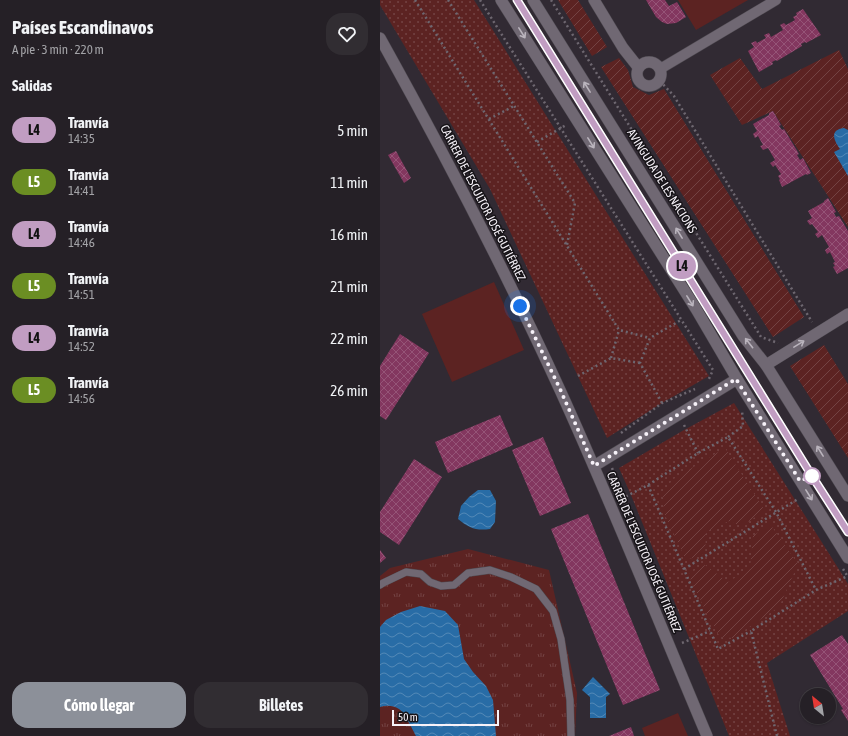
<!DOCTYPE html>
<html lang="es">
<head>
<meta charset="utf-8">
<style>
  :root { --surface:#252026; --page:#312d32; --text:#f1f3f6; --muted:#a3a3a7; --line:#423e43; --accent:#8c9099 }
  body { margin:0; font-family:"Asap Condensed",sans-serif; background:var(--page); color:var(--text); height:100vh; display:flex; flex-direction:column; font-size:15px; white-space:nowrap }
  * { box-sizing:border-box; margin:0 }
  p { font-size:13px; color:var(--muted) }
  .icon { flex:none; width:22px; height:22px; fill:none; stroke:currentColor; stroke-width:2; stroke-linecap:round; stroke-linejoin:round }
  .map { position:relative; flex:1; overflow:hidden }
  .details { display:flex; flex-direction:column; background:var(--surface); width:380px }
  .details>* { flex:none }
  .badge { padding:0 8px; border-radius:13px; font-size:14px; line-height:26px }
  .needle { width:26px; rotate:330deg }
  .controls { position:absolute; left:420px; top:688px; display:grid; gap:8px }
  .controls a { display:grid; place-items:center; width:36px; height:36px; border-radius:50%; background:var(--surface); box-shadow:0 1px 3px #0004,0 0 0 1px var(--line); font-size:20px }
  .scale { position:absolute; left:12px; bottom:10px; width:107px; box-sizing:border-box; padding-left:4px; border:2px solid #f7f2f9; border-top:0; font-size:11px; line-height:14px; white-space:nowrap; color:#f7f2f9; -webkit-text-stroke:3px #171418; paint-order:stroke }
  .you { position:absolute; width:20px; height:20px; margin:-10px; border:3px solid #fff; border-radius:50%; background:#1a73e8; box-shadow:0 0 0 6px #1a73e833 }
  .map>.badge { position:absolute; translate:-50% -50%; box-shadow:0 0 0 2px #fff }
  h2 { padding:0 12px; font-size:15px; line-height:36px }
  .round { display:grid; place-items:center; flex:none; width:42px; height:42px; border-radius:16px; background:var(--page) }
  .summary { display:flex; align-items:center; justify-content:space-between; height:68px; padding:0 12px }
  h1 { font-size:19px; font-weight:700; line-height:30px }
  .cta { display:flex; gap:8px; margin-top:auto; padding:8px 12px }
  .cta a { flex:1; height:46px; border-radius:16px; background:var(--accent); color:#fff; font-size:16px; font-weight:700; line-height:46px; text-align:center }
  .cta a+a { background:var(--page); color:var(--text) }
  ul { padding:0; list-style:none }
  li { display:flex; align-items:center; gap:12px; height:52px; padding:0 12px }
  li div { flex:1 }
  li b { display:block; font-size:15px }
  li em { font-style:normal }
  li .badge { min-width:44px; font-weight:700; text-align:center }
  main { display:flex; flex:1; min-height:0 }
  .map>svg:first-child { display:block }
</style>
</head>
<body>
<main>
<section class="details">
<div class="summary"><div><h1>Países Escandinavos</h1><p>A pie · 3 min · 220 m</p></div><a class="round"><svg class="icon" aria-label="heart" viewBox="0 0 24 24"><path d="M12 20l-8-8c-3-5 5-10 8-4 3-6 11-1 8 4z"/></svg></a></div>
<h2>Salidas</h2>
<ul>
<li><span class="badge" style="background:#c19dc2;color:#111">L4</span><div><b>Tranvía</b><p>14:35</p></div><em>5 min</em></li>
<li><span class="badge" style="background:#6b8e23;color:#fff">L5</span><div><b>Tranvía</b><p>14:41</p></div><em>11 min</em></li>
<li><span class="badge" style="background:#c19dc2;color:#111">L4</span><div><b>Tranvía</b><p>14:46</p></div><em>16 min</em></li>
<li><span class="badge" style="background:#6b8e23;color:#fff">L5</span><div><b>Tranvía</b><p>14:51</p></div><em>21 min</em></li>
<li><span class="badge" style="background:#c19dc2;color:#111">L4</span><div><b>Tranvía</b><p>14:52</p></div><em>22 min</em></li>
<li><span class="badge" style="background:#6b8e23;color:#fff">L5</span><div><b>Tranvía</b><p>14:56</p></div><em>26 min</em></li>
</ul>
<div class="cta"><a>Cómo llegar</a><a>Billetes</a></div>
</section>
<div class="map">
<svg width="468" height="736" viewBox="0 0 468 736">
  <defs>
    <pattern id="grass-tufts" width="24" height="20" patternUnits="userSpaceOnUse"><rect width="24" height="20" fill="#5c2322"/><path d="M3 7l-1-3M5 7V3M7 7l1-3M15 17l-1-3M17 17v-4M19 17l1-3" fill="none" stroke="#744343"/></pattern>
    <pattern id="park-dots" width="8" height="8" patternUnits="userSpaceOnUse"><rect width="8" height="8" fill="#5c2322"/><path d="M2 2h.1M6 6h.1" fill="none" stroke="#744343" stroke-width="1.8" stroke-linecap="round"/></pattern>
    <pattern id="garden-furrows" width="10" height="10" patternUnits="userSpaceOnUse"><rect width="10" height="10" fill="#5c2322"/><path d="M-1 1l2-2M0 10L10 0M9 11l2-2" fill="none" stroke="#744343"/></pattern>
    <pattern id="water-waves" width="16" height="10" patternUnits="userSpaceOnUse"><rect width="16" height="10" fill="#286ca6"/><path d="M0 5q4-4 8 0t8 0" fill="none" stroke="#5389b7"/></pattern>
    <pattern id="building-cross-hatch" width="8" height="8" patternUnits="userSpaceOnUse"><rect width="8" height="8" fill="#83375f"/><path d="M0 0l8 8M0 8l8-8" fill="none" stroke="#955477"/></pattern>
  </defs>
  <rect width="100%" height="100%" fill="#312a33"/>
  <polygon fill="url(#grass-tufts)" points="88,549 169,570 197,693 195,736 0,736 0,576 10,568"/>
  <g fill="url(#park-dots)">
    <polygon points="0,0 94,0 329,376 282,403 227,438 110,189 0,5"/>
    <polygon points="354,403 465,579 468,584 468,611 387,663 410,736 349,736 251,495 239,468 304,430"/>
  </g>
  <g fill="url(#garden-furrows)">
    <polygon points="178,0 198,0 227,47 212,56"/>
    <polygon points="459,50 468,69 468,227 393,111 362,125 330,75 360,58 382,89"/>
    <polygon points="239,58 248,70 253,87 269,95 284,89 424,317 393,337 221,67"/>
    <polygon points="444,345 468,384 468,458 410,366"/>
    <polygon points="345,448 385,511 361,526 349,521 326,532 325,554 306,560 284,513 283,495 292,480"/>
    <polygon points="390,524 418,564 399,607 353,638 340,637 329,618 308,574 325,565 348,582 370,569 373,536"/>
  </g>
  <g fill="#5c2322">
    <polygon points="298,0 368,0 316,30"/>
    <polygon points="114,282 144,350 72,382 42,314"/>
    <polygon points="298,713 308,736 265,736 262,728"/>
  </g>
  <g fill="url(#water-waves)">
    <path d="M464 128 468 130V176L454 152 460 149C454 140 449 130 464 128Z"/>
    <path d="M98 490H110L116 501 115 522 110 529C96 531 89 528 78 519L81 506 89 497Z"/>
    <path d="M40 606 65 611 78 625 84 659 93 672 106 686 113 700 116 736H36C33 730 24 712 19 709 13 705 6 705 0 707V627L6 620 21 612Z"/>
    <polygon points="213,677 230,694 226,697 226,718 210,718 210,697 202,690"/>
  </g>
  <g fill="url(#building-cross-hatch)">
    <polygon points="266,0 285,0 289,6 297,2 306,17 296,23 287,24 282,22 276,17"/>
    <polygon points="423,9 441,35 426,43 425,42 421,44 422,46 397,61 396,60 392,62 393,64 379,72 368,51 374,47 371,43 376,41 377,43 386,38 384,35 389,33 391,37 403,30 400,25 404,23 406,25 415,20 413,17 417,15 416,13"/>
    <polygon points="393,111 401,125 399,126 402,130 404,129 419,154 417,155 420,160 423,158 431,173 427,175 426,174 402,187 399,180 400,179 398,176 401,174 395,165 393,167 390,163 395,160 388,148 383,150 380,146 383,145 378,136 375,138 373,134 377,131 373,124 389,115 389,113"/>
    <polygon points="16,151 31,178 24,183 8,155"/>
    <polygon points="448,198 456,212 454,213 456,217 459,216 468,231 468,268 457,274 453,267 455,266 453,263 455,262 450,252 447,254 445,250 449,247 442,235 438,238 435,234 438,232 432,224 430,225 427,221 432,218 428,211 444,202 444,201"/>
    <polygon points="20,334 49,353 6,420 0,416 0,366"/>
    <polygon points="120,415 133,445 68,473 55,442"/>
    <polygon points="163,437 191,503 160,516 132,450"/>
    <polygon points="34,459 62,477 19,545 0,532 0,512"/>
    <polygon points="208,514 280,690 243,705 171,529"/>
    <polygon points="0,550 6,558 0,563"/>
    <polygon points="462,635 468,644 468,721 461,710 463,709 430,655"/>
    <polygon points="251,727 254,736 229,736"/>
  </g>
  <g fill="none" stroke-linecap="round" stroke-linejoin="round">
    <g stroke="#4e4950" stroke-width="8">
      <polyline id="service" points="0,585 3,583 26,572 41,574 50,582 61,586 74,585 88,573 110,570 131,577 156,589 173,611 181,639 190,700 191,736"/>
    </g>
    <g stroke="#4e4950" stroke-width="11">
      <polyline id="pedestrian" points="280,69 396,0"/>
    </g>
    <g stroke="#4e4950" stroke-width="12">
      <g id="minor">
        <polyline points="214,0 243,48 258,67"/>
        <path d="M0 38C64 153 125 270 180 390 232 504 278 620 327 736"/>
        <circle cx="269" cy="74" r="12"/>
        <polyline points="386,365 468,314"/>
        <polyline points="214,466 357,379"/>
      </g>
    </g>
    <g stroke="#4e4950" stroke-width="12">
      <g id="secondary">
        <polyline points="121,0 316,309 357,379 468,558"/>
        <polyline points="153,0 363,336 386,365 468,496"/>
      </g>
    </g>
    <g stroke="#6e6770" stroke-width="2.5" stroke-dasharray="2 3" stroke-linecap="butt">
      <polyline points="35,0 239,330 270,338"/>
      <polyline points="68,0 195,203 187,245"/>
      <polyline points="100,0 333,370 328,381"/>
      <polyline points="171,0 381,337 398,343"/>
      <polyline points="280,81 294,96 432,322"/>
      <polyline points="109,119 134,106"/>
      <polyline points="157,142 186,125"/>
      <polyline points="231,358 239,330"/>
      <polyline points="198,376 231,358 260,363"/>
      <polyline points="282,403 260,363 270,338 301,320"/>
      <polyline points="304,425 318,453"/>
      <polyline points="241,433 282,403 315,389"/>
      <polyline points="348,437 363,426 362,410"/>
      <polyline points="232,468 243,498"/>
      <polyline points="268,485 338,649 371,631"/>
      <polyline points="261,541 243,498 268,485 318,453 348,437 396,512 436,590"/>
      <polyline points="304,569 418,499"/>
      <polyline points="463,569 468,577"/>
      <polyline points="302,643 330,631"/>
      <polyline points="397,736 371,631 436,590 468,576"/>
    </g>
    <use href="#service" stroke="#706873" stroke-width="7"/>
    <use href="#pedestrian" stroke="#706873" stroke-width="10"/>
    <use href="#minor" stroke="#706873" stroke-width="11"/>
    <use href="#secondary" stroke="#706873" stroke-width="11"/>
    <polyline stroke="#aea9b0" stroke-width="1" points="137,0 432,476 468,532"/>
  </g>
  <defs><path id="oneway-shaft" d="M-6 0H5M1.5-3L5.5 0L1.5 3" fill="none" stroke-width="1.6" stroke-linecap="round" stroke-linejoin="round"/></defs>
  <g stroke="#bab4bd">
    <use href="#oneway-shaft" transform="translate(142 33) rotate(58)"/>
    <use href="#oneway-shaft" transform="translate(207 87) rotate(-122)"/>
    <use href="#oneway-shaft" transform="translate(211 143) rotate(58)"/>
    <use href="#oneway-shaft" transform="translate(299 233) rotate(-122)"/>
    <use href="#oneway-shaft" transform="translate(310 301) rotate(58)"/>
    <use href="#oneway-shaft" transform="translate(369 343) rotate(-128)"/>
    <use href="#oneway-shaft" transform="translate(419 344) rotate(-31)"/>
    <use href="#oneway-shaft" transform="translate(440 451) rotate(-122)"/>
    <use href="#oneway-shaft" transform="translate(429 495) rotate(58)"/>
  </g>
  <g fill="none" stroke-linecap="round" stroke-linejoin="round">
    <g stroke="#fff" stroke-width="9">
      <polyline id="line" points="137,0 432,476 468,532"/>
    </g>
    <use href="#line" stroke="#c19dc2" stroke-width="6"/>
    <polyline stroke="#f7f2f9" stroke-width="4" stroke-dasharray="0 7.2" points="140,306 180,389 214,466 356,379 420,481 432,476"/>
  </g>
  <circle fill="#fff" stroke="#c19dc2" stroke-width="2" cx="432" cy="476" r="8"/>
  <g text-anchor="middle" dominant-baseline="central" stroke-width="3" stroke-linejoin="round" paint-order="stroke">
    <g font-size="12" fill="#f7f2f9" stroke="#171418">
      <text transform="translate(282 181) rotate(58)">AVINGUDA DE LES NACIONS</text>
      <text transform="translate(103 203) rotate(63)">CARRER DE L'ESCULTOR JOSÉ GUTIÉRREZ</text>
      <text transform="translate(264 552) rotate(67)">CARRER DE L'ESCULTOR JOSÉ GUTIÉRREZ</text>
    </g>
  </g>
</svg>
<div class="controls">
<a><svg class="needle" viewBox="-14 -14 28 28"><path d="M0-13l5 13h-10z" fill="#e53935"/><path d="M0 13l5-13h-10z" fill="#a3a3a7"/></svg></a>
</div>
<div class="scale">50 m</div>
<div class="you" style="left:140px;top:306px"></div>
<b class="badge" style="left:302px;top:266px;background:#c19dc2;color:#111">L4</b>
</div>
</main>
</body>
</html>
